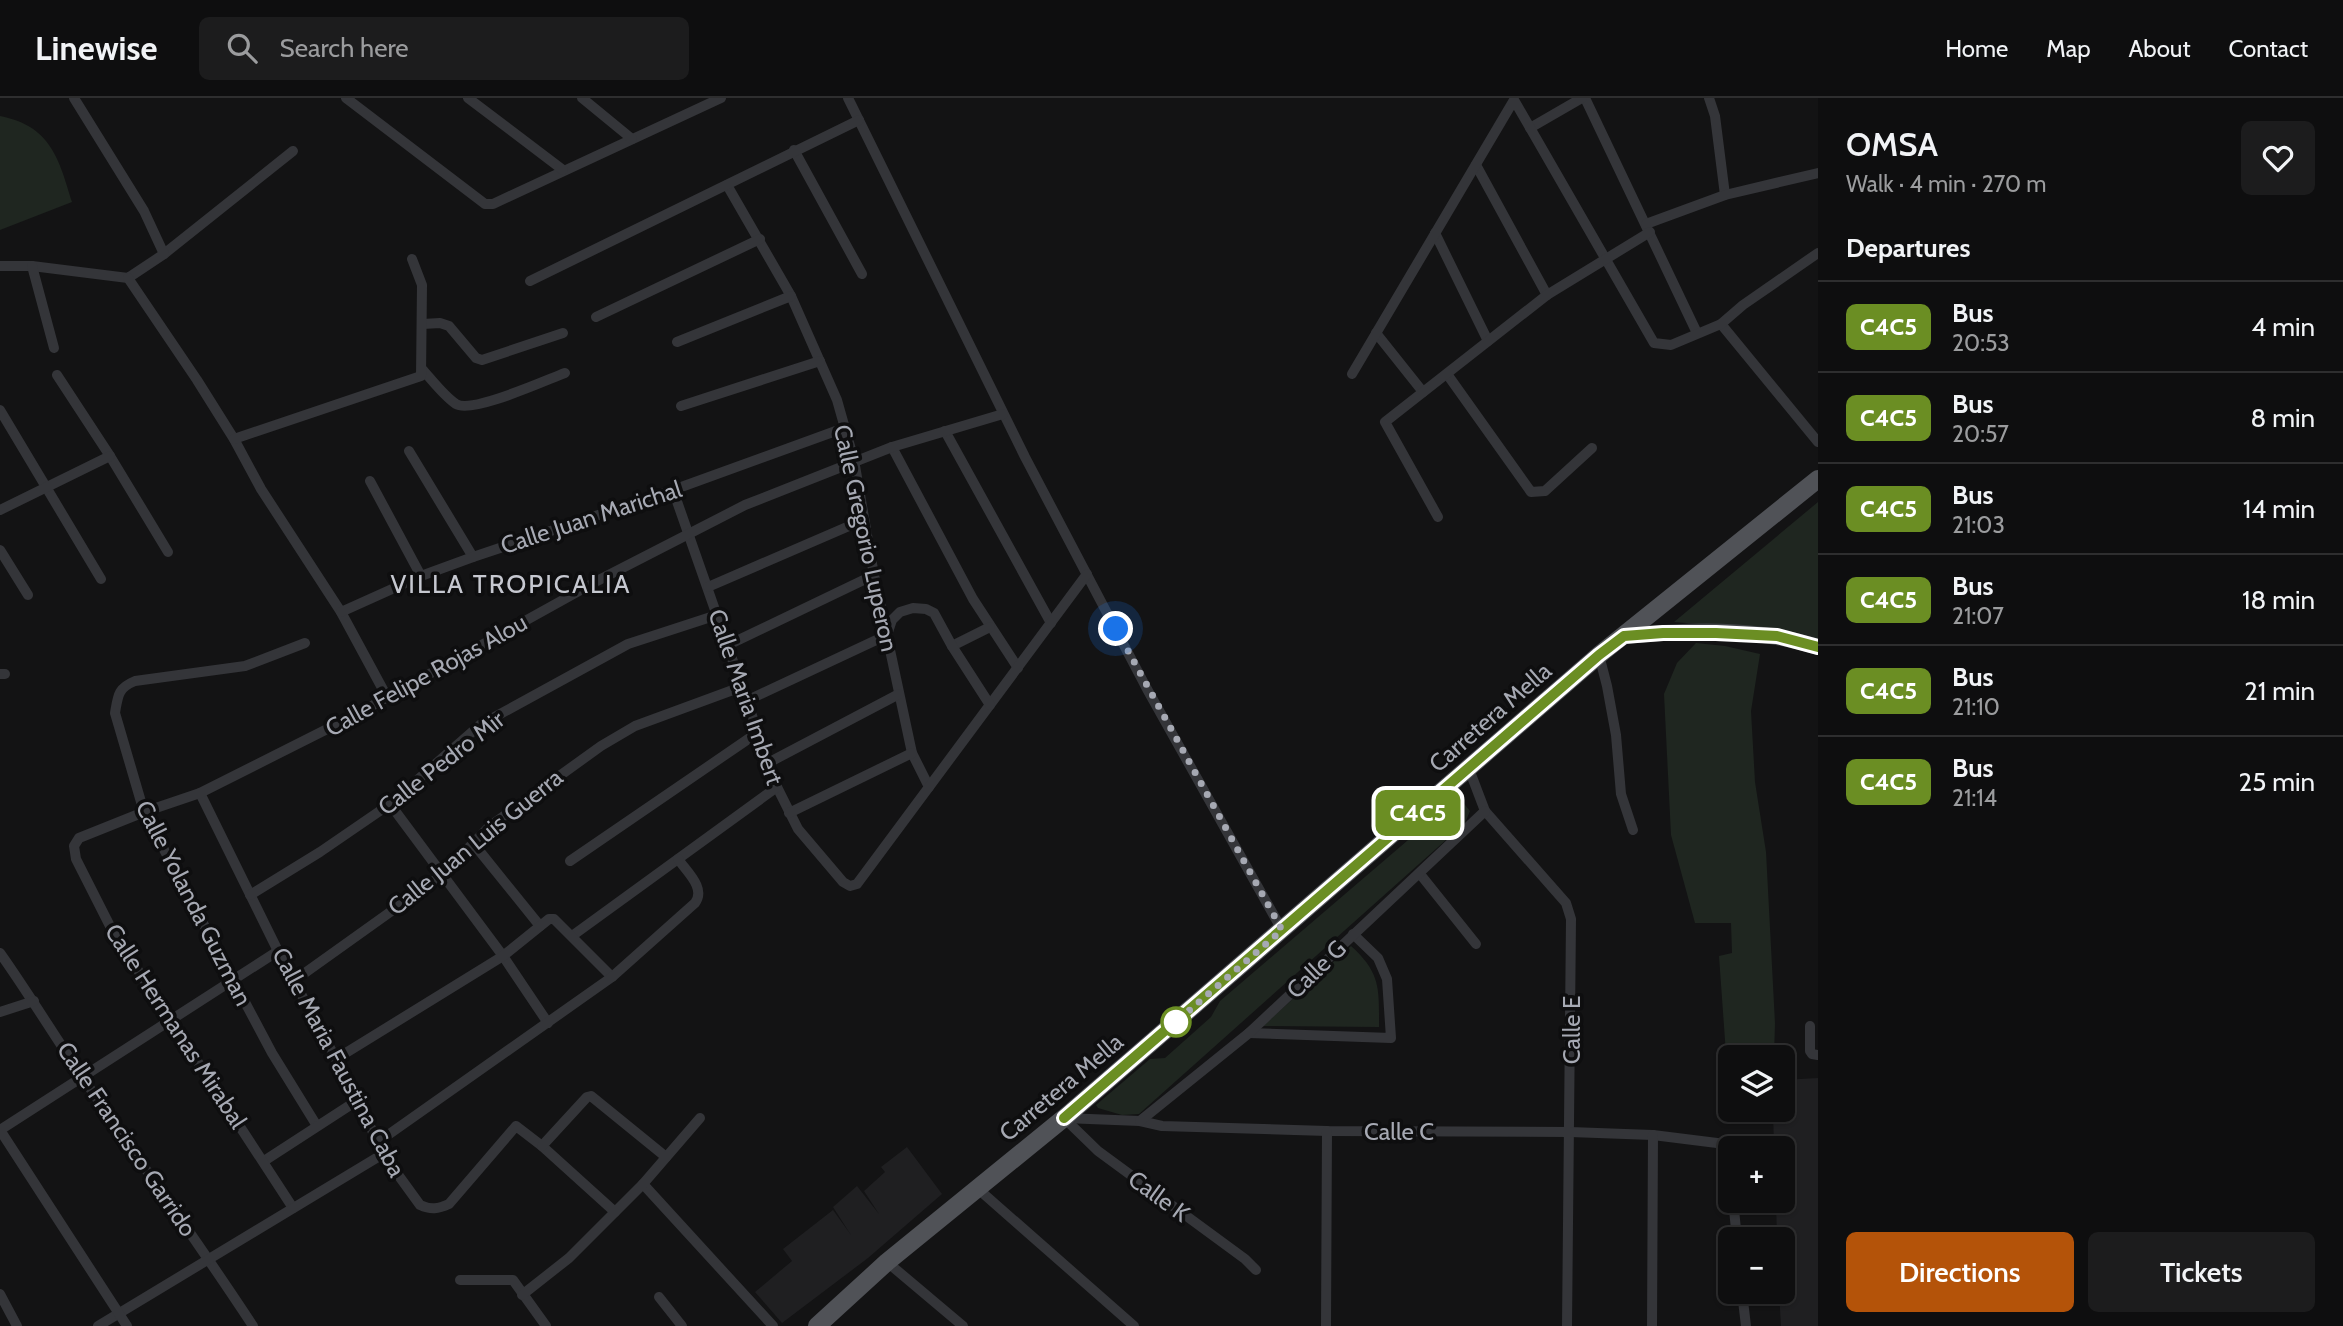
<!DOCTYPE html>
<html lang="en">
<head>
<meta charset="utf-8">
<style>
  :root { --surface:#0e0e0f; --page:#1c1c1d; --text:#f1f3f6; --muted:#9b9c9e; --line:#2e2e2f; --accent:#b45309 }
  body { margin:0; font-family:Cabin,sans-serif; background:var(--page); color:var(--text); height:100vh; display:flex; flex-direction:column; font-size:26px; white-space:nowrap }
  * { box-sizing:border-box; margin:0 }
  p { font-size:23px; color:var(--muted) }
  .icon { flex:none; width:38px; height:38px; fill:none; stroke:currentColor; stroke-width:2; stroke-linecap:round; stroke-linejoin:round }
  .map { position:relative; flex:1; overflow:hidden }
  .sheet { display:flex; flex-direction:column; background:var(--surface); width:525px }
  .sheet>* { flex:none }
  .badge { padding:0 14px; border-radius:10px; font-size:24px; line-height:46px }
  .controls { position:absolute; left:1718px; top:947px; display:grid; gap:14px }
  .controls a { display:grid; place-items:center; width:77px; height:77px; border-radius:10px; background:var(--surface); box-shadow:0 2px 5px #0004,0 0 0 2px var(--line); font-size:35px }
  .you { position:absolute; width:35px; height:35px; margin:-18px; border:5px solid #fff; border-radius:50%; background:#1a73e8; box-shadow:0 0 0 10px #1a73e833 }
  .map>.badge { position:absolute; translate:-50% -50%; box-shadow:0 0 0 4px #fff }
  h2 { padding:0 28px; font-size:26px; line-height:63px }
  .round { display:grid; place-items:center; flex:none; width:74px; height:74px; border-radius:10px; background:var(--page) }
  .headline { display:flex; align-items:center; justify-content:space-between; height:119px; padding:0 28px }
  h1 { font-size:33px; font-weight:600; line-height:52px }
  .cta { display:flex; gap:14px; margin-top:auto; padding:14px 28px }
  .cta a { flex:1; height:80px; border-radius:10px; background:var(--accent); color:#fff; font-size:28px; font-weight:600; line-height:80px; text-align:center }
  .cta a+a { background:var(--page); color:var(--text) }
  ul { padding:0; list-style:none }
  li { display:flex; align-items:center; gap:21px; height:91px; padding:0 28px; border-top:2px solid var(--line) }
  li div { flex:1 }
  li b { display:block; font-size:26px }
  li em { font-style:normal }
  li .badge { min-width:77px; font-weight:700; text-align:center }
  header { display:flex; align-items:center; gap:42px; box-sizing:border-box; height:98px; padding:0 35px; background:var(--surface); border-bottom:2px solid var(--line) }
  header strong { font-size:33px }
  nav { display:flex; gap:38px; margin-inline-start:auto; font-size:24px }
  .search { width:490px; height:63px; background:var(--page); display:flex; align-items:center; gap:18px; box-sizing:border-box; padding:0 24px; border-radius:10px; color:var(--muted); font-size:26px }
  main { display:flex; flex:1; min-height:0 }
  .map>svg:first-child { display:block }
</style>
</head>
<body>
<header>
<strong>Linewise</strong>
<div class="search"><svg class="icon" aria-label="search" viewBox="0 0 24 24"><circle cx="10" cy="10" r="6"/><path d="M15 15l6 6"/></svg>Search here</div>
<nav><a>Home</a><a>Map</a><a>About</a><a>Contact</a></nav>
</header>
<main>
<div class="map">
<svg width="1818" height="1228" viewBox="0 0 1818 1228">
  <rect width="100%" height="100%" fill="#131314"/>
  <g fill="#1f1f21">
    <polygon points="1818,980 1818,1228 1781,1228 1779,1194 1783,1194 1783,1141 1777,1141 1776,1103 1783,1102 1783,1050 1774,1050 1773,1012 1783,1012 1783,982"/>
    <polygon points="907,1049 942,1096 868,1160 782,1225 755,1194 792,1163 783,1151 833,1112 851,1137 833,1109 857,1088 879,1116 864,1093 885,1074 881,1069"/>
  </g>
  <g fill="#1f2620">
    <path d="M0 18C51 28 59 61 72 104L0 132Z"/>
    <polygon points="1818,404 1818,541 1795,534 1674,524"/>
    <polygon points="1696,545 1725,548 1760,556 1751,613 1755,684 1766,754 1775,925 1774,959 1731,959 1731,978 1726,956 1719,858 1732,855 1731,825 1695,825 1671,737 1664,596 1677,565"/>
    <polygon points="1456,701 1461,702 1470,713 1465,725 1139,1016 1122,1017 1098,1010 1096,1007 1150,961 1165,960 1211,919 1220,903"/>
    <path d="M1351 848C1381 875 1379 891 1379 929L1263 928Z"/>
  </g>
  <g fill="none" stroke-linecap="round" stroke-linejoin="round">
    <g stroke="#343539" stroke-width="10">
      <polyline points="346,0 485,106 493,106 721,0"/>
      <polyline points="468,0 563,72"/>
      <polyline points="582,0 632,41"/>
      <polyline points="848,0 1025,359 1147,591 1282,832"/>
      <polyline points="1585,0 1697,235"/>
      <polyline points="1709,0 1715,18 1725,97"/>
      <polyline points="1530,30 1582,0"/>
      <polyline points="794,52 862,176"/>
      <polyline points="1476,67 1547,197"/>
      <polyline points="727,87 791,198 837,302 854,362 874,477 912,655 929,689"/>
      <polyline points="1646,126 1725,97 1818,75"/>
      <polyline points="1435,135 1488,243"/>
      <polyline points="164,156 293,53"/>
      <polyline points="0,168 32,168 128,180 164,156 144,113 74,0"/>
      <polyline points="32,168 54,250"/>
      <polyline points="128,180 197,282 234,341 261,391 341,514 387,599"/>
      <polyline points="530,183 859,22"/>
      <polyline points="596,219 760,141"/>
      <polyline points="423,226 440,225 449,228 476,260 482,262 563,235"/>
      <polyline points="1721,226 1818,344"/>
      <polyline points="1376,235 1423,294"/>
      <polyline points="677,244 791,198"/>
      <path d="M422 271C432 282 444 298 456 306 472 316 546 282 565 275"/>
      <polyline points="1352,276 1514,2 1654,245 1671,247 1721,226 1743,207 1818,155"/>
      <polyline points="1447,276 1531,394 1545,393 1592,350"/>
      <polyline points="57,277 110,358 168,454"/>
      <polyline points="681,308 820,263"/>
      <polyline points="0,312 101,481"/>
      <polyline points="945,333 1051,525"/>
      <polyline points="234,341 421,278 422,187 412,161"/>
      <polyline points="892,349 973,501 1018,570"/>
      <polyline points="409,353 473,459"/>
      <polyline points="370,383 421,478"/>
      <polyline points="673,392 777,689 798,731 843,784 850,788 857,786 1087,476"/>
      <polyline points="0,412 110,358"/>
      <polyline points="1438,419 1385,324 1547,197 1650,134"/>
      <polyline points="0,452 28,497"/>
      <polyline points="708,489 863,422"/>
      <polyline points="341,514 421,478 473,459 673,392 844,330"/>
      <path d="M305 545 245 568 135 583C118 590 118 597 115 615L144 714 272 955 317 1028"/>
      <polyline points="728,547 874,477"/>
      <polyline points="952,548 990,529"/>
      <polyline points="1599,557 1607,588 1616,637 1621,696 1633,732"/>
      <polyline points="0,576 5,576"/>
      <polyline points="746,603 887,537 892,522 900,514 913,510 926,511 934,515 952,548 990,607"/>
      <polyline points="768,665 899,596"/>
      <polyline points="1469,671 1485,713 1566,805 1571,821 1567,1228"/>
      <path d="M200 695 278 853 358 1002 383 1056 420 1107C431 1112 438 1111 449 1106L516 1028 542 1048 615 1114"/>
      <polyline points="390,706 503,858 548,925"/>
      <polyline points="789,715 912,655"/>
      <polyline points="473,745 540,828"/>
      <polyline points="570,763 757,635"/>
      <polyline points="1420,776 1476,846"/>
      <polyline points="250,797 320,754 390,706 480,627 628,546 717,517"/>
      <polyline points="572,838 777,689"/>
      <path d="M0 855C29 896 55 939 83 980 139 1063 198 1144 253 1228"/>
      <polyline points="295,882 442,777 490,728 601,648 635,628 741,589"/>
      <polyline points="0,914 34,903"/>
      <polyline points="1810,928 1810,953 1812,956 1818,957"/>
      <polyline points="1249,935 1391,940 1387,881 1378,860 1353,836"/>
      <polyline points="336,961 503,858 549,821 554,821 612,879"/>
      <polyline points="1064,1020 1140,1023 1162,1028 1327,1033 1570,1034 1653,1037 1725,1046 1731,1082"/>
      <polyline points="1064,1020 1098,1053 1245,1161 1256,1172"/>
      <polyline points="1140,1023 1249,935 1485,713"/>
      <path d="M378 1044 612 879 695 805C706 790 687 774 678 761"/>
      <polyline points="542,1048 587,999 591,998 666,1059"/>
      <polyline points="264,1063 358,1002"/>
      <polyline points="643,1086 773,1228"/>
      <polyline points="977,1090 1134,1228"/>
      <polyline points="1733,1102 1737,1141"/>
      <polyline points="293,1110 113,834 76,761 74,748 79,740 144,714 200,695 359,615 597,483 745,407 892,349 1003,316"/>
      <polyline points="887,1164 963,1228"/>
      <polyline points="460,1182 513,1182 546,1228"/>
      <polyline points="1742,1194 1746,1228"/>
      <polyline points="0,1196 17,1228"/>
      <polyline points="522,1197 569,1160 643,1086 700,1020"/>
      <polyline points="659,1199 682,1228"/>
      <polyline points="98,1228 383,1056"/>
      <polyline points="127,1228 0,1032 278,853"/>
      <polyline points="1326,1228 1327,1033"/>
      <polyline points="1652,1228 1653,1037"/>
    </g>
    <path stroke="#424448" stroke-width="16" d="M1624 538C1687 532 1757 529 1818 549"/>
    <polyline stroke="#505257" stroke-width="18" points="817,1228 887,1164 1064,1020 1599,557 1818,381"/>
  </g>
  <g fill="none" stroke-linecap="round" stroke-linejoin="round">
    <g stroke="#fff" stroke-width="16">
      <polyline id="line" points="1064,1020 1599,557 1624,538 1663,535 1716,535 1777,538 1818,549"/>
    </g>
    <use href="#line" stroke="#6b8e23" stroke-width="10"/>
    <polyline stroke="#a6a9b3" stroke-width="7" stroke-dasharray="0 12.6" points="1116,531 1282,832 1168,931 1176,924"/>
  </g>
  <circle fill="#fff" stroke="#6b8e23" stroke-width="3.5" cx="1176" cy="924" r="14"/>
  <g text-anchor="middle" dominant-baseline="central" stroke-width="7" stroke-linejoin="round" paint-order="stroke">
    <g font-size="24" fill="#a6a9b3" stroke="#0e0e0f">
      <text transform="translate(591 419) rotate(-18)">Calle Juan Marichal</text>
      <text transform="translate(866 440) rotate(78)">Calle Gregorio Luperon</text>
      <text transform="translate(426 577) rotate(-29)">Calle Felipe Rojas Alou</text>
      <text transform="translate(746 599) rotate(71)">Calle Maria Imbert</text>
      <text transform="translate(1490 619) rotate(-41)">Carretera Mella</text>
      <text transform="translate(441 665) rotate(-38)">Calle Pedro Mir</text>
      <text transform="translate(475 744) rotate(-39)">Calle Juan Luis Guerra</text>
      <text transform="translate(194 805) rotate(63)">Calle Yolanda Guzman</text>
      <text transform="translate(1316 871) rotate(-44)">Calle G</text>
      <text transform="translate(176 928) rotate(57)">Calle Hermanas Mirabal</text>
      <text transform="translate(1571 932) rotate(-90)">Calle E</text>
      <text transform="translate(339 964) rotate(62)">Calle Maria Faustina Caba</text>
      <text transform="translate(1061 989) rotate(-40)">Carretera Mella</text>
      <text x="1399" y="1033">Calle C</text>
      <text transform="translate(127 1041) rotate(56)">Calle Francisco Garrido</text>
      <text transform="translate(1159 1098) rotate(36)">Calle K</text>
    </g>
    <g font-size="26" letter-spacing="2" fill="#c6c8d0" stroke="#0e0e0f">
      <text x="511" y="486">VILLA TROPICALIA</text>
    </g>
  </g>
</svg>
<div class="controls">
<a><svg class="icon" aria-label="layers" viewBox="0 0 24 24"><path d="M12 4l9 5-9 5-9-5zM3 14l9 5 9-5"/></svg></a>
<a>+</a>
<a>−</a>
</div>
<div class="you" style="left:1116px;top:531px"></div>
<b class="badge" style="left:1418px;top:715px;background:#6b8e23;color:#fff">C4C5</b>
</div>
<section class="sheet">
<div class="headline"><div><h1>OMSA</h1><p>Walk · 4 min · 270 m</p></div><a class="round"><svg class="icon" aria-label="heart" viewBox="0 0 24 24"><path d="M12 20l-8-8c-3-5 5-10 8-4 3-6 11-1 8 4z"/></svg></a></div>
<h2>Departures</h2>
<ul>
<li><span class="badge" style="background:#6b8e23;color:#fff">C4C5</span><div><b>Bus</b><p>20:53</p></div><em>4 min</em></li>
<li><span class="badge" style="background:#6b8e23;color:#fff">C4C5</span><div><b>Bus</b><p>20:57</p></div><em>8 min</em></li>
<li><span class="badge" style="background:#6b8e23;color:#fff">C4C5</span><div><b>Bus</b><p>21:03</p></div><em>14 min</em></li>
<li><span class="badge" style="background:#6b8e23;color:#fff">C4C5</span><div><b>Bus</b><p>21:07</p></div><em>18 min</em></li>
<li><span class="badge" style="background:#6b8e23;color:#fff">C4C5</span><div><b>Bus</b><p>21:10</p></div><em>21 min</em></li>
<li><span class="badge" style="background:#6b8e23;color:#fff">C4C5</span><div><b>Bus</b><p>21:14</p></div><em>25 min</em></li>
</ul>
<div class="cta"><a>Directions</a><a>Tickets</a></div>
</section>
</main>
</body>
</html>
